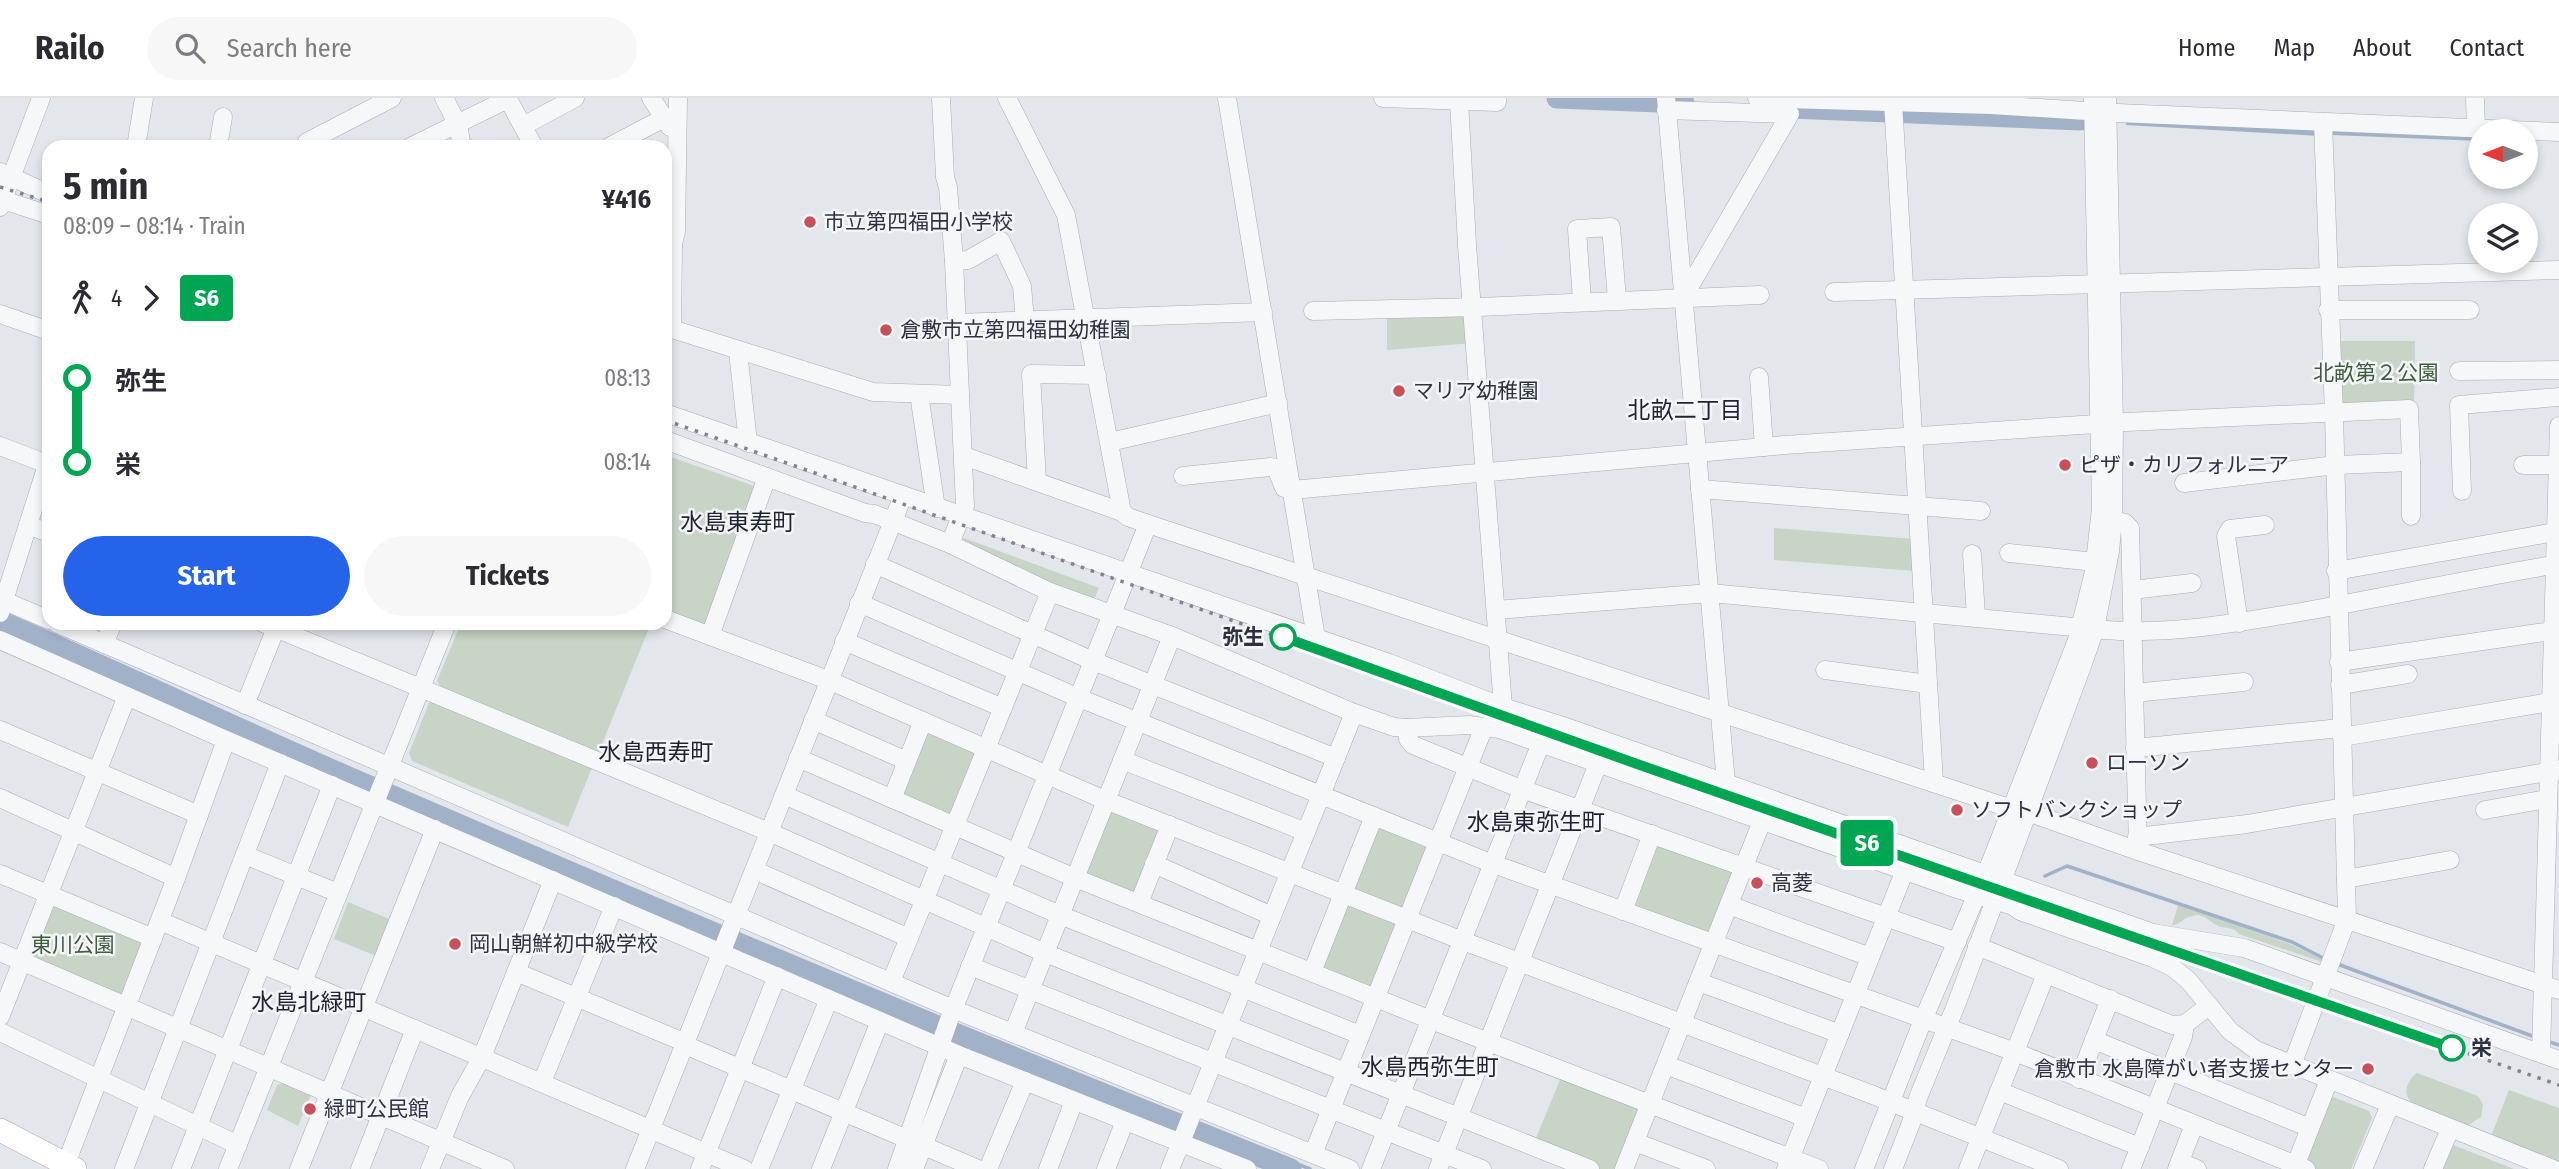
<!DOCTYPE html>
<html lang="en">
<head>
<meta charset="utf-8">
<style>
  :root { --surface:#fff; --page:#f7f7f7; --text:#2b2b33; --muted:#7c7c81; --line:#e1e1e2; --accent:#2563eb }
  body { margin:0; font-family:"Fira Sans Condensed","Noto Sans JP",sans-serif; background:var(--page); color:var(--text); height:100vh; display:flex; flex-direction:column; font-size:26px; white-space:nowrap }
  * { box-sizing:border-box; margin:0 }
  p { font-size:23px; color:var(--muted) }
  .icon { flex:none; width:38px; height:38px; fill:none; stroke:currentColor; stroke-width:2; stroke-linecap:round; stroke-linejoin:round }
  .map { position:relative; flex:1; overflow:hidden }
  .side { position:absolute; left:42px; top:42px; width:630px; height:490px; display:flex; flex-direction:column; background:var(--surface); border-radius:21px; box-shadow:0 4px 10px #0003 }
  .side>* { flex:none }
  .badge { padding:0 14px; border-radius:5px; font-size:24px; line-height:46px }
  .needle { width:46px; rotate:270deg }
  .fabs { position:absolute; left:2468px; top:21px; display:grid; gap:14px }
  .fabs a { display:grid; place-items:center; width:70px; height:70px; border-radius:50%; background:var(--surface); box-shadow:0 4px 10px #0003; font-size:35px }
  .map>.badge { position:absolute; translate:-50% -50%; box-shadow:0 0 0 4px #fff }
  .legs { display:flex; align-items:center; gap:10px; height:77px; padding:0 21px; font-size:23px }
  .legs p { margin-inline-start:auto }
  .headline { display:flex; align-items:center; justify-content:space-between; height:119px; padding:0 21px }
  h1 { font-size:38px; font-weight:700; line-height:52px }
  .primary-button { display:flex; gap:14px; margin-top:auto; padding:14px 21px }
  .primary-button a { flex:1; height:80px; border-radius:42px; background:var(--accent); color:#fff; font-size:28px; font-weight:700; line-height:80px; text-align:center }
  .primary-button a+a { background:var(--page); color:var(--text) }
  ul { padding:0 21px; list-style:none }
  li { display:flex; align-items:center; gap:24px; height:84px; font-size:26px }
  li i { display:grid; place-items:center; width:10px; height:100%; margin:0 9px; background:currentColor }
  li i::after { content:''; width:18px; height:18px; margin:-9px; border:5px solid; border-radius:50%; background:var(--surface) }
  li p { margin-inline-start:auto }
  li:first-child i { background:linear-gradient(#0000 50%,currentColor 0) }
  li:last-child i { background:linear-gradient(currentColor 50%,#0000 0) }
  header { display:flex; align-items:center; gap:42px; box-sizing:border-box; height:98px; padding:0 35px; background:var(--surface); border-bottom:2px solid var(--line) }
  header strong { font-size:33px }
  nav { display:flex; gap:38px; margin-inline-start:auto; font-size:24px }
  .search { width:490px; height:63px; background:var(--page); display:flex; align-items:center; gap:18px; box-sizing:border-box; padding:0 24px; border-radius:38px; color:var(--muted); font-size:26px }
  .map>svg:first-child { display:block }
</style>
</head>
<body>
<header>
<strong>Railo</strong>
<div class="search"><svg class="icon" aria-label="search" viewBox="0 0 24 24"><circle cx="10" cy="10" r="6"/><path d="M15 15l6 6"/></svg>Search here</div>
<nav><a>Home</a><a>Map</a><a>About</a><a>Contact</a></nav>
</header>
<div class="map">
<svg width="2559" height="1071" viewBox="0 0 2559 1071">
  <rect width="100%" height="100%" fill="#e3e6eb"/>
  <g fill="#c8d4c5">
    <polygon points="1466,211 1473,245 1387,252 1387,214"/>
    <polygon points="2338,243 2415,243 2414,307 2340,308"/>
    <polygon points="665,357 757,389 707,531 665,515"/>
    <polygon points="1774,430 1914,441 1915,473 1774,462"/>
    <polygon points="964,440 1099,490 1093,504 1055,491 962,443"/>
    <polygon points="461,525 651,525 598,656 444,594 437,583"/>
    <polygon points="437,602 593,667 568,729 412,663 409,655 429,605"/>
    <polygon points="924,632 980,657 952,723 896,697"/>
    <polygon points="1109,711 1164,732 1137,800 1080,776"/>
    <polygon points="1375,725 1432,747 1406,812 1350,790"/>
    <polygon points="1655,743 1736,772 1708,839 1626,809"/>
    <polygon points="348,804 394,823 379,859 334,841"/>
    <polygon points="1344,804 1400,827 1375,893 1317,871"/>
    <polygon points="59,807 141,843 144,852 125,897 120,900 30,859 48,810"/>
    <path d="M2181 807 2290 846 2326 863 2325 865 2239 836C2232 828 2227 831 2218 828 2209 824 2203 814 2192 818 2183 820 2181 826 2172 827L2178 808Z"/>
    <path d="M2417 975 2478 998 2483 1006 2481 1019 2467 1028 2412 1005C2402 996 2407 982 2417 975Z"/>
    <polygon points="1562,977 1641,1008 1615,1071 1599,1071 1534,1045"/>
    <polygon points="283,985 311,997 298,1028 267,1012 277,987"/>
    <polygon points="2509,992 2559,1010 2559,1068 2490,1041"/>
    <polygon points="2328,997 2369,1013 2372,1020 2351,1071 2316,1071 2301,1065"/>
    <polygon points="2448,1045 2514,1071 2437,1071"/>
  </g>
  <g fill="#a1b1c8">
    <polygon points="2126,19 2315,28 2319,38 2126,27"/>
    <polygon points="2332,32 2480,35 2480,43 2332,37"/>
  </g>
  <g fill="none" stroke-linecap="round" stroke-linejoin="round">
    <g stroke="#a1b1c8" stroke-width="3.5">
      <polyline points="5,518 379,684"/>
      <polyline points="389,689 724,830"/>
      <polyline points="2045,778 2067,768 2292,844 2325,861"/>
      <polyline points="734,834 942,924"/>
      <polyline points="2340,867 2535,939"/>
      <polyline points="953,928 1183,1021"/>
      <polyline points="2547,943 2559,947"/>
      <polyline points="1193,1025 1310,1071"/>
    </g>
    <g stroke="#a1b1c8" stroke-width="21">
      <polyline points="1557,0 1684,5"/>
      <polyline points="1769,9 2081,22"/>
      <path d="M0 523C123 576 244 634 367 687 673 819 981 948 1291 1071"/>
    </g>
    <g stroke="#a8acb5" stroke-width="19">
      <g id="minor">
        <polyline points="444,0 458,27 462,49"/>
        <polyline points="651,0 670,29"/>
        <polyline points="941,0 945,79 948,89 954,163 965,408 950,446"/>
        <polyline points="1007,0 1066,117 1122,414"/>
        <polyline points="1227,0 1316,540"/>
        <polyline points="1383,0 1497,4 1497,0"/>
        <polyline points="1666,0 1726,685"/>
        <polyline points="1757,0 1991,7 2117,15 2559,34"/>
        <polyline points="2475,0 2476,30"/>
        <polyline points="1459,3 1467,147 1503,609"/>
        <polyline points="1893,4 1934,684"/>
        <polyline points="1666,12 1790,16 1684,198"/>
        <polyline points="523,28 575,0"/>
        <polyline points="136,49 144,0"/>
        <polyline points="218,49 223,19"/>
        <polyline points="307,49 307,44 392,0"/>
        <polyline points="410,49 508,1 534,49"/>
        <polyline points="609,49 664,20"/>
        <polyline points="0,74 49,96"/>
        <polyline points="0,101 49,117"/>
        <polyline points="0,109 41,0"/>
        <polyline points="665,147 673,147 672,231 873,294 960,297"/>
        <polyline points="673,147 676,133 678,0"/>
        <polyline points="954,163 968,162 1001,143 1022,188 1025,223"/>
        <polyline points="1834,194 2559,172"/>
        <polyline points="1582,203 1577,131 1611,129 1617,201"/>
        <polyline points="2328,212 2470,212"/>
        <polyline points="1313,213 1479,209 1760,197"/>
        <polyline points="0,216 49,233"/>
        <polyline points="957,225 1263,214"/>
        <polyline points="738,253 748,345"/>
        <polyline points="2459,273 2559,272"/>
        <polyline points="1759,279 1764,349"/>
        <polyline points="919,296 936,410"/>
        <polyline points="665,315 1389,565 1503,609 1563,628 2153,835 2244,850 2559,962"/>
        <polyline points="665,342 865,415 874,416 950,446 1050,494 1172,538 1354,615 1394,629 1407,630 1469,627 1500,631 1957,791 2013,808 2020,813 2153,860 2172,869 2188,882 2230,933 2256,952 2553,1071"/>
        <polyline points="1110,344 1278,305"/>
        <polyline points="0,348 47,366"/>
        <polyline points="964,358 1122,414 1128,419 1148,426 2003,708 2036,717 2138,753 2559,892"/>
        <polyline points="2411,364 2411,418"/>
        <polyline points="2523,367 2559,367"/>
        <polyline points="1183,378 1270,369 1276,370 1284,390"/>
        <polyline points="1037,383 1031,276 1097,277"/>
        <polyline points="1700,391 1981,413"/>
        <polyline points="1292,392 1785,347 2126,324 2409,311 2411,364 2336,367 2184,385"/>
        <polyline points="2462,393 2459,307 2559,299"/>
        <polyline points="2113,422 2125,425 2130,430 2138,750"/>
        <polyline points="28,427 49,435"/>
        <polyline points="2009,455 2095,464"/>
        <polyline points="1972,456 1976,518"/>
        <polyline points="875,466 1093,563 1336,660"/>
        <polyline points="2336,473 2555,434"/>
        <polyline points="2132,492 2192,485"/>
        <polyline points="0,501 49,522"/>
        <polyline points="859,505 1079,600 1488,764 2015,954 2306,1071"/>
        <path d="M1496 512 1710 495 2105 532C2171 537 2236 525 2301 514 2387 499 2473 480 2559 466"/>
        <polyline points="0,515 49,361"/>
        <polyline points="665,521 828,582 1105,702 1463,843 1873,997 2059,1071"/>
        <polyline points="56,525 953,911 1350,1071"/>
        <polyline points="263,525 769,734 1045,855 1590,1071"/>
        <polyline points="2239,525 2226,438 2230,431 2265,427"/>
        <polyline points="710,538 767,379"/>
        <polyline points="0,542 226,642 959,957 1247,1071"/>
        <polyline points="844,543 1003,610"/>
        <polyline points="104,546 113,525"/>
        <polyline points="2339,564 2552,533"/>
        <polyline points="1825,572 1928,586"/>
        <polyline points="2340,587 2408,576"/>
        <polyline points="2134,595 2244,584"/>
        <polyline points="245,607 278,525"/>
        <polyline points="813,622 907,663"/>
        <polyline points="1407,630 1408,641 1413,647 1516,689 1957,844"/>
        <polyline points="0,632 199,717"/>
        <polyline points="2342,639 2550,604"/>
        <polyline points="2135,650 2341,630"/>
        <polyline points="798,660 1075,780 1431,922 1819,1071"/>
        <polyline points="1122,662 1306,734"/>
        <polyline points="784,697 1060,817 1360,937"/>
        <polyline points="0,700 176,780"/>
        <polyline points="892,701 923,623"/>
        <polyline points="2485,712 2547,701"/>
        <polyline points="2137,739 2247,726 2559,672"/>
        <polyline points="245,757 338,795"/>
        <polyline points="1154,766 1272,818"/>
        <polyline points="754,772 909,840"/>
        <polyline points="0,776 153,840"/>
        <polyline points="2346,781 2450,762"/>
        <polyline points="1139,805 1170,727"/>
        <polyline points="1729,807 1870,859"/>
        <polyline points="1623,813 1652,736"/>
        <polyline points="160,823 744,1071"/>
        <polyline points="1977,848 2172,927 2185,926 2209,908"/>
        <polyline points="0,854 505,1071"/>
        <polyline points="970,868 1482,1071"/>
        <polyline points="516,874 686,945"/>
        <polyline points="1312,874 1374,718"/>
        <polyline points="891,884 1050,494"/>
        <polyline points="1699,884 1840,936"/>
        <polyline points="0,919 127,598"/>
        <polyline points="0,934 238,1047"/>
        <polyline points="1013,935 1172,538"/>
        <polyline points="2094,942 2310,1030"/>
        <polyline points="685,947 978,1071"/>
        <polyline points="2541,955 2559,328"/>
        <polyline points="1666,967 1806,1020"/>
        <polyline points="2292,967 2347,821 2334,315 2323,24"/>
        <polyline points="2079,981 2110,901"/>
        <polyline points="542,984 614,808"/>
        <polyline points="1999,993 2140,1049"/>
        <polyline points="1635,1044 1706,1071"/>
        <polyline points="1313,1056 1484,629"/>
        <polyline points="2180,1064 2197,1071"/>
        <polyline points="64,1071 176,780 226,642"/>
        <polyline points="124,1071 280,665"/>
        <polyline points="181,1071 332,687"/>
        <polyline points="228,1071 447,525"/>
        <polyline points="299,1071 435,731"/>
        <polyline points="360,1071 415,931"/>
        <polyline points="430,1071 460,998 482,959 553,782"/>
        <polyline points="635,1071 903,398"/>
        <polyline points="700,1071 777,878"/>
        <polyline points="759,1071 829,901"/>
        <polyline points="821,1071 880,923"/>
        <polyline points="897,1071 949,922 1148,426"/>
        <polyline points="914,1071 959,957"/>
        <polyline points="988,1071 1025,983"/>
        <polyline points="1048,1071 1074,1003"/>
        <polyline points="1106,1071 1125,1023"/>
        <polyline points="1170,1071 1354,615"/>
        <polyline points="1371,1071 1545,635"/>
        <polyline points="1438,1071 1598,666"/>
        <polyline points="1624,1071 1766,713"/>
        <polyline points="1786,1071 1905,772"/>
        <polyline points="1864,1071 1923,922 1992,761 2077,542 2094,474 2101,410 2093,0"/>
        <polyline points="1893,1071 1911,1025 1918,1000 1956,907 2082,568 2095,531 2110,453 2113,422 2114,325 2107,0"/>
        <polyline points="1968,1071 2046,876"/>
        <polyline points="2131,1071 2183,939 2185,926"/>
        <polyline points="2177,1071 2194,1027"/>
        <polyline points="2294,1071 2329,982"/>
        <polyline points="2363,1071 2390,1007"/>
        <polyline points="2433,1071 2450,1031"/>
      </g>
    </g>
    <g stroke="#a3a9b6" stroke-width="24">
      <polyline id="major" points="0,1032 75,1071"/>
    </g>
    <use href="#minor" stroke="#f6f7f9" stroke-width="18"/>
    <use href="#major" stroke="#fff" stroke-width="23"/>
    <g stroke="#7e8494" stroke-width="3.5" stroke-dasharray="3.5 7" stroke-linecap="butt">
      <polyline points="0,89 49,104"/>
      <polyline points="665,322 1763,710 2559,987"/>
    </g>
  </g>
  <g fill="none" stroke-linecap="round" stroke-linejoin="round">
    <g stroke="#fff" stroke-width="16">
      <polyline id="line-1" points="1283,539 1637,666 2452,950"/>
    </g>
    <use href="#line-1" stroke="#00a651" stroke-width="10"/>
  </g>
  <g fill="#c85059" stroke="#f3f5f8" stroke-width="2.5">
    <circle cx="810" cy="124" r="7"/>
    <circle cx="886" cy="232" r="7"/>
    <circle cx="1399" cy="293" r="7"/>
    <circle cx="2065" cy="367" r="7"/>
    <circle cx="2092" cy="665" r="7"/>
    <circle cx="1957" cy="712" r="7"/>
    <circle cx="1757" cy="785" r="7"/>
    <circle cx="455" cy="846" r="7"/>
    <circle cx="2368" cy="971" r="7"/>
    <circle cx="310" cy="1011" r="7"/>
  </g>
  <g fill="#fff" stroke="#00a651" stroke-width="3.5">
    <circle cx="1283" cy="539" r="12"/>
    <circle cx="2452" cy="950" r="12"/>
  </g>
  <g text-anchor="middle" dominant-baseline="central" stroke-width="5" stroke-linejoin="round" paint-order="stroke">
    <g font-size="21" fill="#2c3242" stroke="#f3f5f8" text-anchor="start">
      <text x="824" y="124">市立第四福田小学校</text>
      <text x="900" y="232">倉敷市立第四福田幼稚園</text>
      <text x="1413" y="293">マリア幼稚園</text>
      <text x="2079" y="367">ピザ・カリフォルニア</text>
      <text x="2106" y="665">ローソン</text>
      <text x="1971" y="712">ソフトバンクショップ</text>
      <text x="1771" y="785">高菱</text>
      <text x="469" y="846">岡山朝鮮初中級学校</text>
      <text x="2354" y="971" text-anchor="end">倉敷市 水島障がい者支援センター</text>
      <text x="324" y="1011">緑町公民館</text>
    </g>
    <g font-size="21" fill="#3e5d3a" stroke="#f3f5f8">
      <text x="2376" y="275">北畝第２公園</text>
      <text x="73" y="847">東川公園</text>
    </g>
    <g font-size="21" font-weight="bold" fill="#2c3242" stroke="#f3f5f8" text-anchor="end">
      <text x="1264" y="539">弥生</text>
      <text x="2471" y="950" text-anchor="start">栄</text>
    </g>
    <g font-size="23" fill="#1e2333" stroke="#f3f5f8">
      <text x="1685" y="312">北畝二丁目</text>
      <text x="738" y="424">水島東寿町</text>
      <text x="656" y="654">水島西寿町</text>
      <text x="1536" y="724">水島東弥生町</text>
      <text x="309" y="904">水島北緑町</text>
      <text x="1430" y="969">水島西弥生町</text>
    </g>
  </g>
</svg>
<div class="fabs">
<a><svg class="needle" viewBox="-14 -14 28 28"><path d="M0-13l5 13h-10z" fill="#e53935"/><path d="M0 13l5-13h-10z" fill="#7c7c81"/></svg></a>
<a><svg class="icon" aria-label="layers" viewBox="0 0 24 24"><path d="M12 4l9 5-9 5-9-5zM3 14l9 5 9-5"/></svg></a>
</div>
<b class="badge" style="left:1867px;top:745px;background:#00a651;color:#fff">S6</b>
<section class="side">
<div class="headline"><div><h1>5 min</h1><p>08:09 – 08:14 · Train</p></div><b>¥416</b></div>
<div class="legs"><svg class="icon" aria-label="walk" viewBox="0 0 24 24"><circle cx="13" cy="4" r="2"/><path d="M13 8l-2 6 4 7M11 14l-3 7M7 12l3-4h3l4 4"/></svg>4<svg class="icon" aria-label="forward" viewBox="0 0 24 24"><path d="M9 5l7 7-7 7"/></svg><b class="badge" style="background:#00a651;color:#fff">S6</b></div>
<ul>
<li><i style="color:#00a651"></i><b>弥生</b><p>08:13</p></li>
<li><i style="color:#00a651"></i><b>栄</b><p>08:14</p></li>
</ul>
<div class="primary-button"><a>Start</a><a>Tickets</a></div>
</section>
</div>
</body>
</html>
